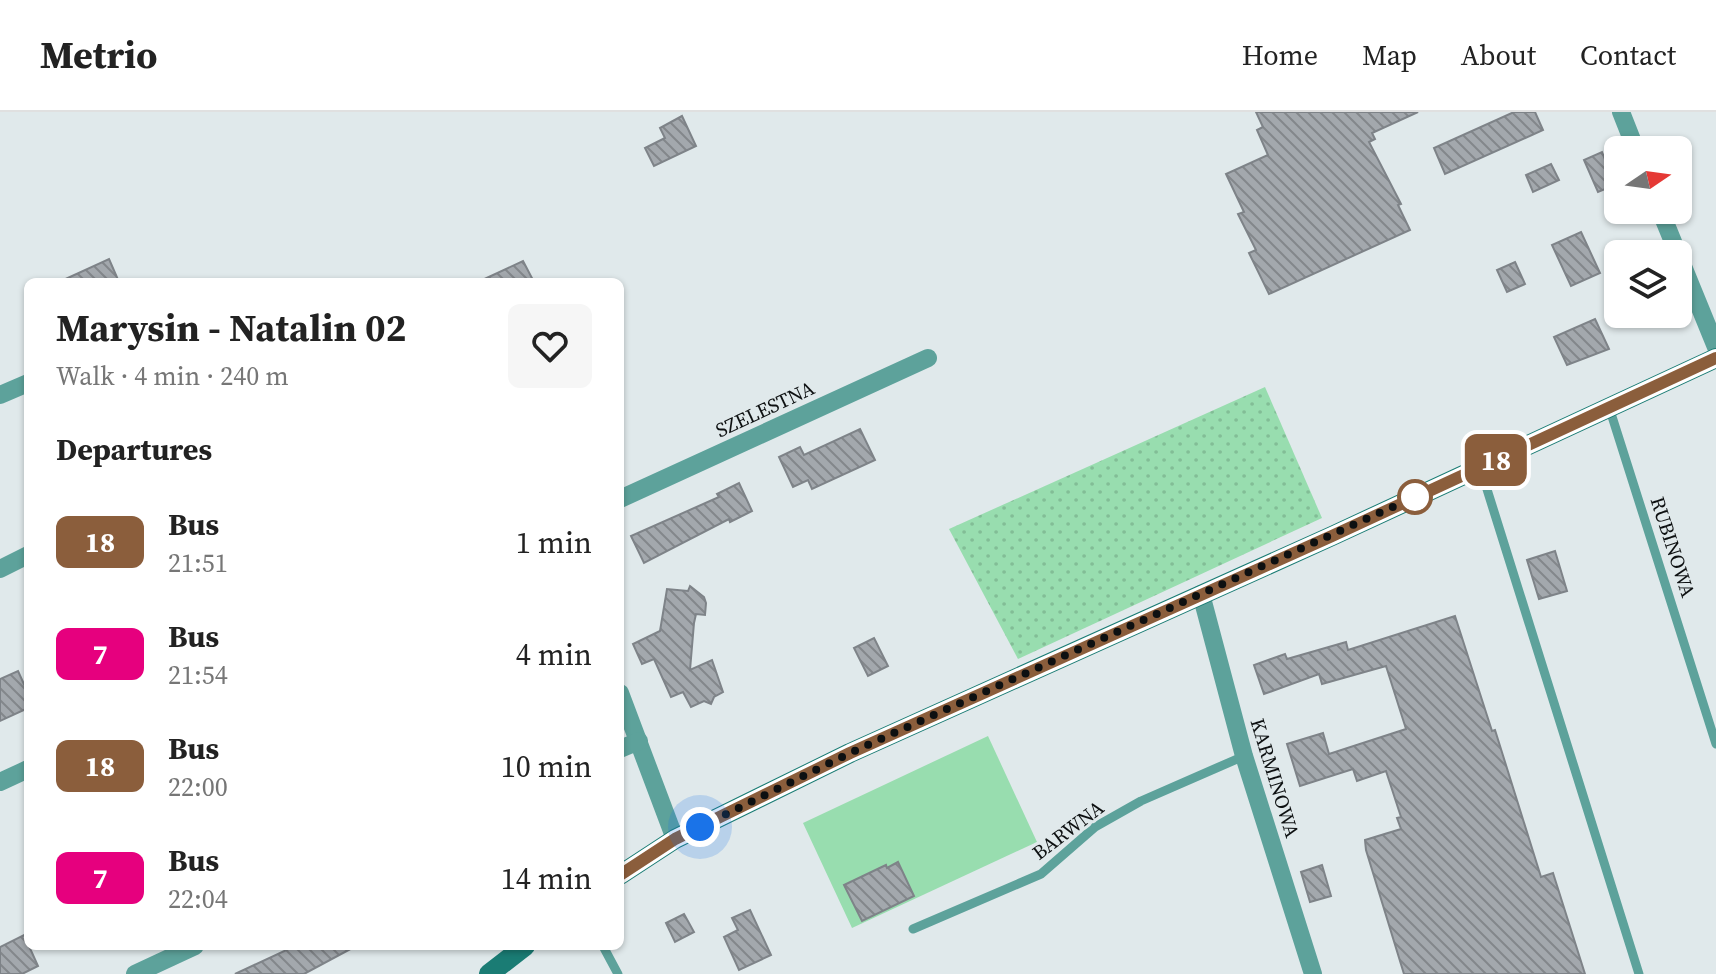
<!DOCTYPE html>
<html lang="en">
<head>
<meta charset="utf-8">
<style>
  :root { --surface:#fff; --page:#f6f6f6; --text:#222; --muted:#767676; --line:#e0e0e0 }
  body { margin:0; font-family:"Source Serif 4",serif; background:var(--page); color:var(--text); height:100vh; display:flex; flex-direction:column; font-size:30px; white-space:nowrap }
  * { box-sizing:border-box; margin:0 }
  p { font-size:26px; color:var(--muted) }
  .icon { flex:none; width:44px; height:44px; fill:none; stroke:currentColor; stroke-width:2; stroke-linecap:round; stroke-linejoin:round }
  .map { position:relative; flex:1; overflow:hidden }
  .sheet { position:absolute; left:24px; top:166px; width:600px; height:672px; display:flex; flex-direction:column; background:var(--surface); border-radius:12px; box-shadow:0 2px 6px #0004 }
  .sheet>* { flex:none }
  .badge { padding:0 16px; border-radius:12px; font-size:28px; line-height:52px }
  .needle { width:52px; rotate:77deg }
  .tools { position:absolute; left:1604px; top:24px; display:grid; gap:16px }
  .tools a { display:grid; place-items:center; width:88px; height:88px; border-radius:12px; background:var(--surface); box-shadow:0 2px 6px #0004; font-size:40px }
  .you { position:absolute; width:40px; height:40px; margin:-20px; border:6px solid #fff; border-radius:50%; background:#1a73e8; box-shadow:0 0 0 12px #1a73e833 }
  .map>.badge { position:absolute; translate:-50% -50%; box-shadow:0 0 0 4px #fff }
  h2 { padding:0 32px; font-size:30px; line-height:72px }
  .round { display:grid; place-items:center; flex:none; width:84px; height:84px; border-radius:12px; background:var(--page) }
  .overview { display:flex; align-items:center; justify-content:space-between; height:136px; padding:0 32px }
  h1 { font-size:38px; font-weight:700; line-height:60px }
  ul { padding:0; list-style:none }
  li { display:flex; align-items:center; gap:24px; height:112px; padding:0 32px }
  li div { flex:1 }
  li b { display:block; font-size:30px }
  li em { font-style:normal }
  li .badge { min-width:88px; font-weight:700; text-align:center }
  header { display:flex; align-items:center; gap:48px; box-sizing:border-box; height:112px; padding:0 40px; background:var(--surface); border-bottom:2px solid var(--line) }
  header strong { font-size:38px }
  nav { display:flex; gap:44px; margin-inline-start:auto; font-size:28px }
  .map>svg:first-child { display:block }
</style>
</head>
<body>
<header>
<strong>Metrio</strong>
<nav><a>Home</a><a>Map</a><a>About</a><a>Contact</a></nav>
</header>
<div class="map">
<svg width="1716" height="862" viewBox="0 0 1716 862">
  <defs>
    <pattern id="grass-dots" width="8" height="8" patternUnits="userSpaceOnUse" patternTransform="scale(2)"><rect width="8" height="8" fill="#98ddaf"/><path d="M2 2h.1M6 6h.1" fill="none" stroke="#82bd96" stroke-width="1.8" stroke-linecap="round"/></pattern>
    <pattern id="building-back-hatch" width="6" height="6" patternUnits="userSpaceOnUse" patternTransform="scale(2)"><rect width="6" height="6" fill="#a3a8ad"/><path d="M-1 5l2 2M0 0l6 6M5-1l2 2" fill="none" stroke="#83878b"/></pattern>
  </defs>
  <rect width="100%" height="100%" fill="#e0e9eb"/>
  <polygon fill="url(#grass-dots)" points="1265,275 1322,406 1018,547 949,417"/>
  <polygon fill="#98ddaf" points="988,624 1037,730 852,816 803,711"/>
  <g fill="url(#building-back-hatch)" stroke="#7e8388" stroke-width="2">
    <polygon points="1256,0 1418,0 1372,21 1375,27 1369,30 1401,92 1398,93 1410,118 1269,182 1249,141 1256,138 1238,102 1244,100 1226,62 1268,43 1257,18 1263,15"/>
    <polygon points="1514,0 1535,0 1543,18 1445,62 1434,36"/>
    <polygon points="682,4 696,34 654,54 645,36 665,26 660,16"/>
    <polygon points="1602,40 1615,73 1598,80 1584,48"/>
    <polygon points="1551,52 1559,68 1533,80 1526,63"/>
    <polygon points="1581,120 1600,161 1571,174 1552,133"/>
    <polygon points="109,147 119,170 59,170"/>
    <polygon points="523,149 534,170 478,170"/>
    <polygon points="1515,150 1525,172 1507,180 1497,158"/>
    <polygon points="1595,207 1609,237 1567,253 1554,225"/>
    <polygon points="860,317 875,348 812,377 808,368 793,375 779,345 800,335 804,343"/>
    <polygon points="739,371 752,399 730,410 729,407 644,451 631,424 719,385 717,382"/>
    <polygon points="1555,439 1567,479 1539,487 1527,448"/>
    <polygon points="690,474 704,485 706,491 705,503 696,502 694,511 690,558 712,548 723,580 714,585 711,592 704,589 691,595 683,580 671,585 654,547 642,552 633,532 660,519 667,477 688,479"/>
    <polygon points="1455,504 1492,619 1495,618 1541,765 1553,761 1585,862 1404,862 1366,738 1365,728 1401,717 1397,706 1401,705 1386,659 1357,669 1353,657 1300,674 1287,632 1323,621 1329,642 1406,617 1386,554 1322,572 1319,562 1264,582 1254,553 1285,542 1287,547 1346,530 1348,538"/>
    <polygon points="874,526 888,554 868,564 854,536"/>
    <polygon points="18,559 28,581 28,596 0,609 0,567"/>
    <polygon points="898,750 914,784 862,809 844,773 886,753 887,756"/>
    <polygon points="1322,753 1331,784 1310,790 1301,760"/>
    <polygon points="750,798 771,843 739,858 724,825 738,818 732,806"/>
    <polygon points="684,802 694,820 675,830 666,811"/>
    <polygon points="24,823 38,854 22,862 0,862 0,835"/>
    <polygon points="295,834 356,834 304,862 235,862"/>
  </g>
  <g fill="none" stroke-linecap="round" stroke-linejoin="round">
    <g stroke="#5da29b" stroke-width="9">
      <polyline points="1609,295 1716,632"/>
      <polyline points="1480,355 1639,862"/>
      <polyline points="913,817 1041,762 1095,715 1141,689 1244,644"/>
      <polyline points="603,834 618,862"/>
    </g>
    <g stroke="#5da29b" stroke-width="18">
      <polyline points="1621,0 1636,38"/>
      <polyline points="1660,98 1716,235"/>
      <polyline points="0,283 28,271"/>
      <polyline points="620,387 928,246"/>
      <polyline points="0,457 28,443"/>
      <polyline points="1201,482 1244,644 1313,862"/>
      <polyline points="620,581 675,727"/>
      <polyline points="620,637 639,629"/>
      <polyline points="0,670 28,657"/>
      <polyline points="135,862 195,834"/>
    </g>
    <g stroke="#1a7c74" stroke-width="20">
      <polyline points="620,763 675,727 850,641 1332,424 1716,246"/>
      <polyline points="489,862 525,834"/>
    </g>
  </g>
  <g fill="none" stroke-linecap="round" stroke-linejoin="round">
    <g stroke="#fff" stroke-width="18">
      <polyline id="line" points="620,763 675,727 850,641 1332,424 1716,246"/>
    </g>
    <use href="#line" stroke="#8b5e3c" stroke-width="12"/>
    <polyline stroke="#0d1011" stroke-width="8" stroke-dasharray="0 14.4" points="700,715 850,641 1419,383 1415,385"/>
  </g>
  <circle fill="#fff" stroke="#8b5e3c" stroke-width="4" cx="1415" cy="385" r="16"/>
  <g text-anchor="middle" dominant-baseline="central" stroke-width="6" stroke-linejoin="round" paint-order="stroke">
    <g font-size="20" fill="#0d1011" stroke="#e0e9eb">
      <text transform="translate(765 297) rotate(-25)">SZELESTNA</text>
      <text transform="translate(1673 435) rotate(72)">RUBINOWA</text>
      <text transform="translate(1275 666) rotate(73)">KARMINOWA</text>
      <text transform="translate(1068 718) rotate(-37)">BARWNA</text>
    </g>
  </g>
</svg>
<div class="tools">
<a><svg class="needle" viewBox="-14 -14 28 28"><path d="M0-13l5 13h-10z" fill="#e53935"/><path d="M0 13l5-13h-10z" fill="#767676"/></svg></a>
<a><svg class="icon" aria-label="layers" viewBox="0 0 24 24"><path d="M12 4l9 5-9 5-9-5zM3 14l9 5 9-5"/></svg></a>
</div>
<div class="you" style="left:700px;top:715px"></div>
<b class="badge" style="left:1496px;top:348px;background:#8b5e3c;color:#fff">18</b>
<section class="sheet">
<div class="overview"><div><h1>Marysin - Natalin 02</h1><p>Walk · 4 min · 240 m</p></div><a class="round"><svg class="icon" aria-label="heart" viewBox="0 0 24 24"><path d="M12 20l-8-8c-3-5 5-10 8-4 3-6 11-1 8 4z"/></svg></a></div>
<h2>Departures</h2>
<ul>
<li><span class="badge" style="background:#8b5e3c;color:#fff">18</span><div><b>Bus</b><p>21:51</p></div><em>1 min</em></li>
<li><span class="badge" style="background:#e6007e;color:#fff">7</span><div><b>Bus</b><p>21:54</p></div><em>4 min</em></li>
<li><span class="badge" style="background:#8b5e3c;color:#fff">18</span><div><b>Bus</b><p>22:00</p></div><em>10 min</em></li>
<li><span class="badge" style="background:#e6007e;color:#fff">7</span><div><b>Bus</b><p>22:04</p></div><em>14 min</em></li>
</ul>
</section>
</div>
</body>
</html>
